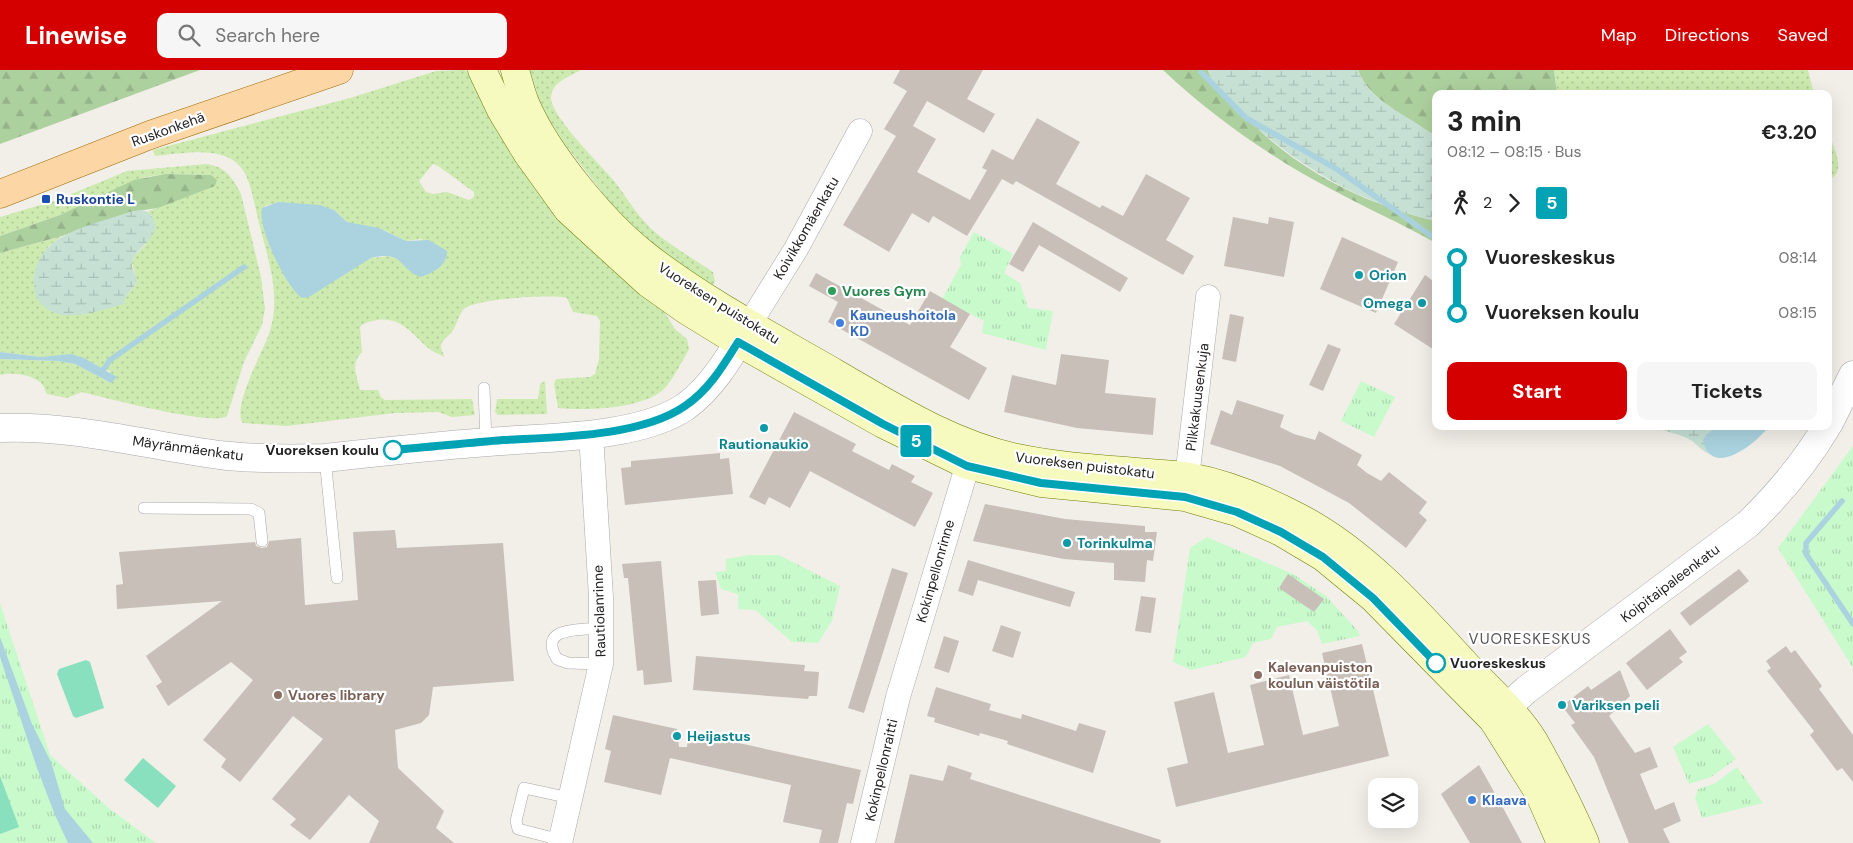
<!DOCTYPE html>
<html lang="en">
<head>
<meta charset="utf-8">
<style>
  :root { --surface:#fff; --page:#f6f6f6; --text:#222; --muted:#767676; --accent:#d40000 }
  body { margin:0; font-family:"DM Sans",sans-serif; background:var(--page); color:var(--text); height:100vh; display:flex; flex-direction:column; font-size:19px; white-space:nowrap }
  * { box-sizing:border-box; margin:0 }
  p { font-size:16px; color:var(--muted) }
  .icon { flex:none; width:28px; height:28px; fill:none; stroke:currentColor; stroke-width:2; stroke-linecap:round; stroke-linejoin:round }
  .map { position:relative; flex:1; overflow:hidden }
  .panel { position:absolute; left:1432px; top:20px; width:400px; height:340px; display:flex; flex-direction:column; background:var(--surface); border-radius:10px; box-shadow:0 5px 20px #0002 }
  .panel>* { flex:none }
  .badge { padding:0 10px; border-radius:4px; font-size:18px; line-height:32px }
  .buttons { position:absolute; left:1368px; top:708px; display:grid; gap:10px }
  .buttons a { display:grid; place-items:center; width:50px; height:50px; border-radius:10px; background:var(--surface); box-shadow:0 5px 20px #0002; font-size:25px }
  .map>.badge { position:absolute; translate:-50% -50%; box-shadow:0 0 0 2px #fff }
  .legs { display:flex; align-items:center; gap:8px; height:55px; padding:0 15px; font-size:16px }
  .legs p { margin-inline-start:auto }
  .headline { display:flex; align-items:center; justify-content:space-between; height:85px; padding:0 15px }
  h1 { font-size:28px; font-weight:700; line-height:38px }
  .action { display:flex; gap:10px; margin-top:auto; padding:10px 15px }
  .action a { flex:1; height:58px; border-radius:10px; background:var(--accent); color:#fff; font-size:20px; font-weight:700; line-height:58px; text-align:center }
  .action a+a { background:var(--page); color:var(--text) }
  ul { padding:0 15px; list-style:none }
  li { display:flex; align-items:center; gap:18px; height:55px; font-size:19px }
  li i { display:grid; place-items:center; width:8px; height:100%; margin:0 6px; background:currentColor }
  li i::after { content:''; width:12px; height:12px; margin:-6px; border:4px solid; border-radius:50%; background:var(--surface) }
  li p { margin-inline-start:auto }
  li:first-child i { background:linear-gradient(#0000 50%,currentColor 0) }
  li:last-child i { background:linear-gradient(currentColor 50%,#0000 0) }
  header { display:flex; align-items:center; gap:30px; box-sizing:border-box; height:70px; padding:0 25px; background:var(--accent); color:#fff }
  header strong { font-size:24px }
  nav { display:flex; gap:28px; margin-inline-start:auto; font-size:18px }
  .search { width:350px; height:45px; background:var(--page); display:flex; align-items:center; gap:12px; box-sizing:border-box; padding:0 18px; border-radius:10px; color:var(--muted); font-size:19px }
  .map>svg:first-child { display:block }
</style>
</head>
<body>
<header>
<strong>Linewise</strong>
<div class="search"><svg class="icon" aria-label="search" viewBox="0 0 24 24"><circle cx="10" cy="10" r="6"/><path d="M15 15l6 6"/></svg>Search here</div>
<nav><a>Map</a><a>Directions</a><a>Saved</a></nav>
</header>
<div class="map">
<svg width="1853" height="773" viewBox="0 0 1853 773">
  <defs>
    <pattern id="grass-dots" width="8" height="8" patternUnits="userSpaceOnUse" patternTransform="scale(1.25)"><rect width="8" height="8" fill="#cdebb0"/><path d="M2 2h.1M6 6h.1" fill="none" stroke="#b0c997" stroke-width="1.8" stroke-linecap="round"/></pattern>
    <pattern id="forest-firs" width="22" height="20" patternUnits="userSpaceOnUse" patternTransform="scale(1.25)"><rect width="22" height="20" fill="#add19e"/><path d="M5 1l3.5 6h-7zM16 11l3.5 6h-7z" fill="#95b388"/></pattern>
    <pattern id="wetland-marsh" width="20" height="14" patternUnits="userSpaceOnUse" patternTransform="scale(1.25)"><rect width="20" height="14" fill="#c6e0d4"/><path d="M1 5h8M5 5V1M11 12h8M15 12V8" fill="none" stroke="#aac0b6"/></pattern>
    <pattern id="park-tufts" width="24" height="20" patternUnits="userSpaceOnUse" patternTransform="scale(1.25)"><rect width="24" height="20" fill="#c8facc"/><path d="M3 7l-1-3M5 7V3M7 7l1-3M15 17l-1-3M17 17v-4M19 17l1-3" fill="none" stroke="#acd6af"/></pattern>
  </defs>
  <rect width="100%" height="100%" fill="#f2efe9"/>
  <g fill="url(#grass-dots)" fill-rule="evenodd">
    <path d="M464 0 470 3 657 230 675 259 687 269 689 279C685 287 671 312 665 318 645 339 586 341 558 338L554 314 556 309 590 307 595 304 599 289 600 251 597 246 573 242 567 228C551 224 475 229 464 239 458 245 457 256 451 263 442 272 437 274 445 287 439 284 432 282 427 277 411 263 399 244 373 251 368 252 363 253 360 257L362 282C350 295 357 304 360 320H378L381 327 385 330 472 329 475 345 452 347 438 342 395 343 287 356 243 353C231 339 263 281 269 264 282 226 268 190 259 153 255 138 251 110 242 99 224 74 181 84 155 86L153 80 350 28 436 1ZM433 94C439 95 466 117 474 122V127L469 130 447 122 433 124 426 122 419 111ZM278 132 334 140 347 152 386 161 406 171 422 169 416 205 401 190 390 186 371 188 357 196 272 182 262 150 265 136Z"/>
    <path d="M528 0H581C570 6 552 12 551 27 550 46 602 96 615 112 628 129 639 149 656 163 673 177 694 189 713 202L715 211 713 215 658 184 613 136 564 73 540 35 528 6Z"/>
    <polygon points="1554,0 1808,0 1814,24 1557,24"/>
    <path d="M1829 65C1834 79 1847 101 1829 110Z"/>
    <path d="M206 94C225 96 233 108 241 124L261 207 265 239 262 255 244 292 227 346C216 357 102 327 82 322L67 328 47 324C45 321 44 316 41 313 31 304 12 302 0 305V289L58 291 75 294 111 313 110 301 101 299 95 294 78 286 41 287 0 282V183L62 166 48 177 34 206 125 228 137 212 132 193 135 185 146 174 152 146 148 141 158 138 211 105 165 104 145 107 60 145 0 166V147L57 130 127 101Z"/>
    <polygon points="545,311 547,344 498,345 495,342 497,329 538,329 540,314"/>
  </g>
  <g fill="url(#forest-firs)">
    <polygon points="0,0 200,0 0,74"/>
    <path d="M1163 0H1208L1212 12C1235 34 1259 63 1284 81 1330 116 1381 138 1436 151V173C1402 154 1366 138 1331 119 1274 90 1209 44 1163 0Z"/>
    <path d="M1358 0H1554L1557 24H1436V67C1411 47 1369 32 1358 0Z"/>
    <polygon points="165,104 211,105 217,110 215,116 158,138 130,142 62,166 0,183 0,166 60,145 134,110"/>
  </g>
  <g fill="url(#wetland-marsh)">
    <path d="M1208 0H1358C1369 32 1411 47 1436 67V151C1364 134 1309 103 1253 55 1234 39 1216 24 1208 0Z"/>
    <path d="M141 140C147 141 150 142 153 148 163 168 134 177 132 193 131 200 137 205 137 212L125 228 124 234C105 239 84 247 64 245 27 241 26 197 50 176 71 157 105 151 130 142Z"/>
    <path d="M1655 356H1718L1707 364 1708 382 1712 385C1702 382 1697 374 1689 369 1678 363 1666 363 1655 356Z"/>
  </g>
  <g fill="url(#park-tufts)">
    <polygon points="974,162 1013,184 1004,203 1020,213 1028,238 1053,241 1046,280 982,263 984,251 942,229 961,195 960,187"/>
    <polygon points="1361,311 1395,327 1374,367 1341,351"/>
    <polygon points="1853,376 1853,598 1778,478"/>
    <polygon points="1207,467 1293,504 1326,526 1358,561 1360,566 1322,574 1317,560 1307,551 1277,557 1271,569 1253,573 1246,587 1191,600 1173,592 1190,478"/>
    <polygon points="749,485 779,485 840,516 832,551 818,573 792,572 755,540 738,539 738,524 721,519 715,502 726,501 726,489"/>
    <polygon points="0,533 50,685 110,739 156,773 0,773"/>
    <polygon points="1708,654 1736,689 1711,707 1689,714 1673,677"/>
    <polygon points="1737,697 1763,733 1702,748 1695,728 1698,719 1714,714"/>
  </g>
  <g fill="#88e0be">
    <polygon points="86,590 90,592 104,638 76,648 73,646 57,604 59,599"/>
    <polygon points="143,688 176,716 158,738 124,710"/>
    <polygon points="0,706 19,757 0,764"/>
  </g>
  <g fill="#aad3df">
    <path d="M278 132 320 135 334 140 347 152 379 158 406 171 429 170 447 181C448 195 432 204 420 207 398 198 404 180 371 188L309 227 302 228C286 217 257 157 262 138Z"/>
    <polygon points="0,282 41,287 71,284 84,288 117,307 111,313 75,294 58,291 0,289"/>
    <path d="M1718 356H1769C1757 373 1711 410 1703 370L1707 364Z"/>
    <polygon points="0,567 32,654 51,692 65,739 93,773 68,773 55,745 37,698 0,587"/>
  </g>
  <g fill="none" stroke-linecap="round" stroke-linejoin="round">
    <g stroke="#aad3df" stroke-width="5.5">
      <polyline points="1201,2 1246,48 1335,98 1436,169"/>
      <polyline points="101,303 110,290 244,197"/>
      <polyline points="1842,431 1806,473 1806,484 1853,554"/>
    </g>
  </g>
  <g fill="#c7bfb8">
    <polygon points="900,0 983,0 967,29 995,44 984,63 927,31 913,56 936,69 917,102 970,130 987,100 982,98 992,79 1013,90 1037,48 1080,72 1056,114 1100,138 1102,135 1123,146 1146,104 1190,128 1166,170 1194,186 1183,205 1016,111 1013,115 1002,109 967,166 933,146 929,153 912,143 889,182 843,155 896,66 884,59 907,21 893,13"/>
    <polygon points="1233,147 1268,154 1269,147 1294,152 1284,207 1224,196"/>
    <polygon points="1033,152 1128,208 1120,222 1039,175 1023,202 1009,194"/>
    <polygon points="1342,167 1398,192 1376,243 1320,219"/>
    <polygon points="816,203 910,255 930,221 970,244 950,277 987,298 969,330 828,252 838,232 809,216"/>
    <polygon points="1425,205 1436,213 1436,281 1394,254"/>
    <polygon points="1230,244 1244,247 1236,292 1222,289"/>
    <polygon points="1328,274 1341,279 1323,321 1309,315"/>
    <polygon points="1061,284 1109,290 1105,323 1156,328 1153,365 1077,358 1004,342 1012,305 1056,315"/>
    <polygon points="1237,330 1284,345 1280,357 1294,364 1315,370 1319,361 1362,385 1357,395 1367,403 1381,411 1389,402 1427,432 1419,443 1427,450 1406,478 1349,433 1280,396 1210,374 1221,340 1232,345"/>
    <polygon points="794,342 856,374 852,381 889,400 892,394 915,406 911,412 933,423 915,457 810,401 790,438 769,427 765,435 749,427"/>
    <polygon points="720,383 720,389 729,388 733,424 625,435 621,398 631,397 631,391"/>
    <polygon points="985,434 1065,449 1145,456 1145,462 1157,462 1153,491 1147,490 1145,512 1114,510 1114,493 1064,489 973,471"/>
    <polygon points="395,460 397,478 503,473 514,611 433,617 429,645 421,653 395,660 398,698 444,741 436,758 454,773 369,773 379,751 349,725 310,770 290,755 296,749 272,729 323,669 293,646 240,712 221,697 226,689 203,670 253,610 231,592 168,636 156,616 162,612 146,586 222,531 117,539 116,515 123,514 119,482 255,472 256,476 262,478 267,477 269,471 301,468 305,535 358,530 353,462"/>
    <polygon points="968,490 1075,522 1070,537 978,510 973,526 958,521"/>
    <polygon points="661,491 672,612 644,615 643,600 637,601 628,508 624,508 622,494"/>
    <polygon points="892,498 908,503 864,643 848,638"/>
    <polygon points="1739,499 1749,511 1690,556 1680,543"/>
    <polygon points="1288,504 1324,529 1314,542 1279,518"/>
    <polygon points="716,510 719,544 701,546 698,511"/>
    <polygon points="1141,526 1156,528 1151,563 1135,561"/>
    <polygon points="1001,555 1021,562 1013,588 992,581"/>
    <polygon points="1670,559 1687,582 1679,588 1683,592 1647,620 1626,593"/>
    <polygon points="944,566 959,571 949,603 934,598"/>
    <polygon points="1362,574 1389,686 1176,737 1167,698 1188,693 1174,632 1214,622 1228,683 1264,675 1250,615 1289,605 1303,665 1339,656 1322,583"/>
    <polygon points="1786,576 1791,583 1795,580 1822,616 1819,619 1853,665 1853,712 1842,698 1837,701 1810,665 1814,661 1767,601 1771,598 1766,591"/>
    <polygon points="696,586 805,595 804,601 819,602 817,626 809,626 808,629 693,620"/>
    <polygon points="1620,600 1630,626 1609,646 1635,683 1650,677 1658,697 1640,704 1649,726 1655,740 1674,732 1681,751 1663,759 1670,773 1629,773 1594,687 1571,655 1575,653 1562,636 1588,616 1591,620"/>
    <polygon points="936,617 991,634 989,640 1021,649 1022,644 1076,661 1079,653 1106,661 1093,703 1007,674 1008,671 980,663 979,666 934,652 935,648 927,646"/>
    <polygon points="613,645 677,659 679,677 687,677 689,662 861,700 853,734 847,733 838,773 819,773 822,760 783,752 791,715 670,688 661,725 604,712 611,681 605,679"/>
    <polygon points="948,695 972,703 970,709 1161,770 1160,773 894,773 910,704 943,711"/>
    <polygon points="1479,695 1502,736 1522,773 1470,773 1441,724"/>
  </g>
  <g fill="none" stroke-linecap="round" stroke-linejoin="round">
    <g stroke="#a9a9a9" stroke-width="12">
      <g id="service">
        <polyline points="484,318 486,372"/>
        <polyline points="325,388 337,508"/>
        <polyline points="144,438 251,439 259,443 262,471"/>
        <path d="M601 594 568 593 557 589C537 556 581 560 602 558"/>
        <polyline points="561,770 518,759 516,751 524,718 570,728"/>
      </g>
    </g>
    <g stroke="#a9a9a9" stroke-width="25">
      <g id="minor">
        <polyline points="750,253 796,179 860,61"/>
        <polyline points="1185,425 1208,227"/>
        <polyline points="560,773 601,594 601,527 591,364"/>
        <polyline points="863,773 898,627 973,377"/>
      </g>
    </g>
    <g stroke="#a9a9a9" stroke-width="29">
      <g id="tertiary">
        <polyline points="1829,353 1853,305"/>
        <path d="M0 358C74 355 146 375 219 385 254 389 290 389 325 388 379 382 434 376 488 372 545 367 637 369 685 337 714 316 732 283 750 253"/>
        <path d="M1493 650 1526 620 1748 454C1779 424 1805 393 1827 356"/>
      </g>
    </g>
    <g stroke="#707d05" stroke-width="29">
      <g id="secondary">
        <polyline points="482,0 501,40 527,83 568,140 648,213 686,240 738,272 883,354 967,395 1041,413 1185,427 1237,442 1281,462 1323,487 1373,528 1493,650 1539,723 1561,773"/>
        <path d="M515 0C518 11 521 23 525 33 546 83 603 152 645 185 704 231 771 266 835 303 892 336 951 374 1017 388 1060 397 1104 399 1148 403 1162 404 1176 404 1190 407 1227 414 1266 430 1300 448 1368 484 1420 545 1471 600 1493 623 1519 646 1535 673 1553 705 1571 740 1585 773"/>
      </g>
    </g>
    <g stroke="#a06b00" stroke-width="29">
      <polyline id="primary" points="0,124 150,65 339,0"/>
    </g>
    <use href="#service" stroke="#fff" stroke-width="11"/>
    <use href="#minor" stroke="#fff" stroke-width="24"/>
    <use href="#tertiary" stroke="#fff" stroke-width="28"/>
    <use href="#secondary" stroke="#f7fabf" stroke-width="28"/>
    <use href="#primary" stroke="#fcd6a4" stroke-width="28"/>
  </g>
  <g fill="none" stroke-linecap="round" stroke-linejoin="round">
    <g stroke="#fff" stroke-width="11">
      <path id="line-1" d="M393 380C430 377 466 373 503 370 557 367 640 367 685 336 709 320 723 296 738 272L883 354 967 396 1041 413 1185 427 1237 442 1281 462 1323 487 1373 528 1436 593"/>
    </g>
    <use href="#line-1" stroke="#00a3b4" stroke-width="8"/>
  </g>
  <rect fill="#1a4fb4" stroke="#fff" stroke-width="2" x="41" y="124" width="10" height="10" rx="2.5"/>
  <g fill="#0f9aa8" stroke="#fff" stroke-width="2">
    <circle cx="1359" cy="205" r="5"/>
    <circle cx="1422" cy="233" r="5"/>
    <circle cx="764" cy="358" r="5"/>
    <circle cx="1067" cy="473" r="5"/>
    <circle cx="1562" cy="635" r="5"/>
    <circle cx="677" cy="666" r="5"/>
  </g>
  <circle fill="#2e9e5b" stroke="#fff" stroke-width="2" cx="832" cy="221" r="5"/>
  <g fill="#3f7fe0" stroke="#fff" stroke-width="2">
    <circle cx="840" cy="253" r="5"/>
    <circle cx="1472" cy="730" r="5"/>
  </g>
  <g fill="#fff" stroke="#00a3b4" stroke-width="2.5">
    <circle cx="393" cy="380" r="9"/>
    <circle cx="1436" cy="593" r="9"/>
  </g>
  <g fill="#8d6e63" stroke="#fff" stroke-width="2">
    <circle cx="1258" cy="605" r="5"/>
    <circle cx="278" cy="625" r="5"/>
  </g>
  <g text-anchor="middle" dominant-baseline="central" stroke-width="4.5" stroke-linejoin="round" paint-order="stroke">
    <g font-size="14" fill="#222" stroke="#fff">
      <text transform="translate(168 59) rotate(-20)">Ruskonkehä</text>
      <text transform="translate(806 158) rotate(-60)">Koivikkomäenkatu</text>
      <text transform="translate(719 233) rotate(32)">Vuoreksen puistokatu</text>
      <text transform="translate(1197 327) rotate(-83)">Pilkkakuusenkuja</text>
      <text transform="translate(188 378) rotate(8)">Mäyränmäenkatu</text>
      <text transform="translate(1085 395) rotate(7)">Vuoreksen puistokatu</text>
      <text transform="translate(935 501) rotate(-74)">Kokinpellonrinne</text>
      <text transform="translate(1670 513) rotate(-37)">Koipitaipaleenkatu</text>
      <text transform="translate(599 541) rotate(-92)">Rautiolanrinne</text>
      <text transform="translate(881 700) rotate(-77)">Kokinpellonraitti</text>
    </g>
    <g font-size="14" font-weight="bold" fill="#164399" stroke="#fff" text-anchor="start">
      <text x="56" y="129">Ruskontie L</text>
    </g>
    <g font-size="14" font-weight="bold" fill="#0d838f" stroke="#fff" text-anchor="start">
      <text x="1369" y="205">Orion</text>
      <text x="1412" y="233" text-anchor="end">Omega</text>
      <text x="764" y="374" text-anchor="middle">Rautionaukio</text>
      <text x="1077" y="473">Torinkulma</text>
      <text x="1572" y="635">Variksen peli</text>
      <text x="687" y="666">Heijastus</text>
    </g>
    <g font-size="14" font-weight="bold" fill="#27864d" stroke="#fff" text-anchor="start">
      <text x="842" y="221">Vuores Gym</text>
    </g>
    <g font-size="14" font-weight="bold" fill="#366cbe" stroke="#fff" text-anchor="start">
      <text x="850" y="245">Kauneushoitola<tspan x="850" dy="16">KD</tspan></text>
      <text x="1482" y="730">Klaava</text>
    </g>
    <g font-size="14" font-weight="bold" fill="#222" stroke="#fff" text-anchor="end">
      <text x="379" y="380">Vuoreksen koulu</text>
      <text x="1450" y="593" text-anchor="start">Vuoreskeskus</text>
    </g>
    <g font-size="14" font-weight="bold" fill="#785e54" stroke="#fff" text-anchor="start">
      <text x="1268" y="597">Kalevanpuiston<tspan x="1268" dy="16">koulun väistötila</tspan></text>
      <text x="288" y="625">Vuores library</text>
    </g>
    <g font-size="15" letter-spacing="1" fill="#555" stroke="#fff">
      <text x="1530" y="569">VUORESKESKUS</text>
    </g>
  </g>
</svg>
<div class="buttons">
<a><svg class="icon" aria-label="layers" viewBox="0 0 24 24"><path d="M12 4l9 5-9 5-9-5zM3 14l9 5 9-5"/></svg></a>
</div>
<b class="badge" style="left:916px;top:371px;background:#00a3b4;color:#fff">5</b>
<section class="panel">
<div class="headline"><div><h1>3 min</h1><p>08:12 – 08:15 · Bus</p></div><b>€3.20</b></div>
<div class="legs"><svg class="icon" aria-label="walk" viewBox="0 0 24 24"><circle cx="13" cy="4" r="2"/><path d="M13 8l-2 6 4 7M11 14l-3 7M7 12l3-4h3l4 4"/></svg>2<svg class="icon" aria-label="forward" viewBox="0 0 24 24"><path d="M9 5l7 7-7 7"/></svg><b class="badge" style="background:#00a3b4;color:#fff">5</b></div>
<ul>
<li><i style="color:#00a3b4"></i><b>Vuoreskeskus</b><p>08:14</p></li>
<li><i style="color:#00a3b4"></i><b>Vuoreksen koulu</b><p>08:15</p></li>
</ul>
<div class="action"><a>Start</a><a>Tickets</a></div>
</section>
</div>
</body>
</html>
